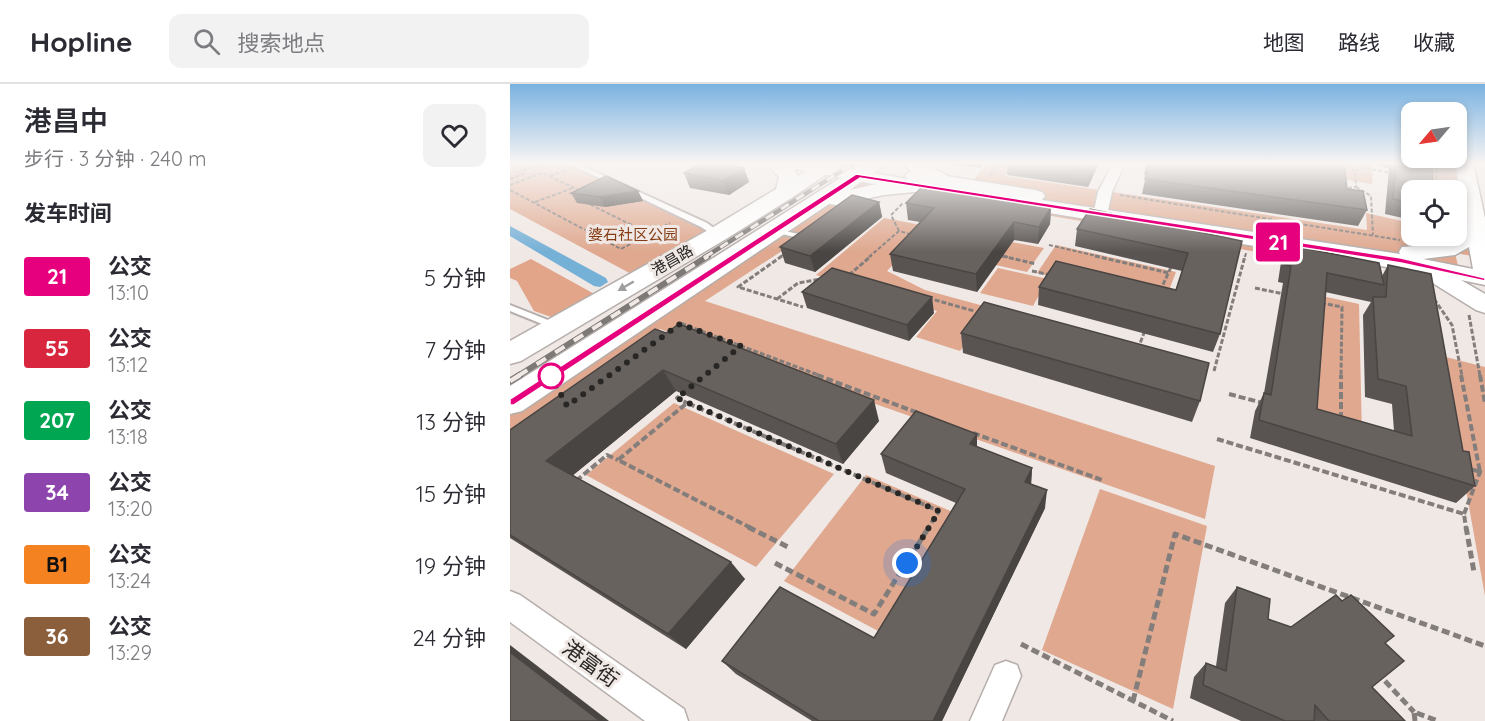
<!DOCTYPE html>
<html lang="zh">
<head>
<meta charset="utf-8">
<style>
  :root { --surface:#fff; --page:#f2f2f3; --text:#2b2b33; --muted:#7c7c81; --line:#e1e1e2 }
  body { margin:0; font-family:Quicksand,"Noto Sans SC",sans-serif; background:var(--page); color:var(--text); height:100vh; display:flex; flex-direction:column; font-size:22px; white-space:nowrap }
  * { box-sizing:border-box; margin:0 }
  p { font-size:20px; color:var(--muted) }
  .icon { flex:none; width:33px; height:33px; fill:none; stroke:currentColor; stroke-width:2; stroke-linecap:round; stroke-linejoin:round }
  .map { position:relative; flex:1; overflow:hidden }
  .sheet { display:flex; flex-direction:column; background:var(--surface); width:510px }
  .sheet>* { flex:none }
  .badge { padding:0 12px; border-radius:4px; font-size:21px; line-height:39px }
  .needle { width:39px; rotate:241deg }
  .tools { position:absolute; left:891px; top:18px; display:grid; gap:12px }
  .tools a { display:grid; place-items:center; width:66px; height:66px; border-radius:12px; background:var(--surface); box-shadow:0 3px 9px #0003; font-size:30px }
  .you { position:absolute; width:30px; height:30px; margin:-15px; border:4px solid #fff; border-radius:50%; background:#1a73e8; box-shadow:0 0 0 9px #1a73e833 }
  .map>.badge { position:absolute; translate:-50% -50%; box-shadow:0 0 0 3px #fff }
  h2 { padding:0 24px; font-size:22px; line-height:54px }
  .round { display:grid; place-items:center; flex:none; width:63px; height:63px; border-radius:12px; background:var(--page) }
  .head { display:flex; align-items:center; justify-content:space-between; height:102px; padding:0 24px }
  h1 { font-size:28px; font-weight:600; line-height:45px }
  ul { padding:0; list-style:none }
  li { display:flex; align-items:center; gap:18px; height:72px; padding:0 24px }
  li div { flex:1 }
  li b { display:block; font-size:22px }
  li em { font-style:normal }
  li .badge { min-width:66px; font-weight:700; text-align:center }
  header { display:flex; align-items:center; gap:36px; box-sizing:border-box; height:84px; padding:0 30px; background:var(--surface); border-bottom:2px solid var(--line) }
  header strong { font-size:28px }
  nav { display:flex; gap:33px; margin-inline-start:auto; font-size:21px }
  .search { width:420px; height:54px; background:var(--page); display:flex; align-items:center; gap:15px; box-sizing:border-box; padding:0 21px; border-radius:12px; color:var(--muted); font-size:22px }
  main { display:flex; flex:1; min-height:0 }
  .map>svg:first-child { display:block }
</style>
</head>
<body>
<header>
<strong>Hopline</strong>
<div class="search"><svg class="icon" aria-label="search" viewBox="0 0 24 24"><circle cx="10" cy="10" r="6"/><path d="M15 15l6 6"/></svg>搜索地点</div>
<nav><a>地图</a><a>路线</a><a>收藏</a></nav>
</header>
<main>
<section class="sheet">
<div class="head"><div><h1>港昌中</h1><p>步行 · 3 分钟 · 240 m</p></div><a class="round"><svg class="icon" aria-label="heart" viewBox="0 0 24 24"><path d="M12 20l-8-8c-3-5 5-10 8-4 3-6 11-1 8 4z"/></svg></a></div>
<h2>发车时间</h2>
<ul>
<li><span class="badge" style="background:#e6007e;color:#fff">21</span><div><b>公交</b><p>13:10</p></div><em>5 分钟</em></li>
<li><span class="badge" style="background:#d7263d;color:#fff">55</span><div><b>公交</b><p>13:12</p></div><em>7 分钟</em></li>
<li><span class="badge" style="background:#00a651;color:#fff">207</span><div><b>公交</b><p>13:18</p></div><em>13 分钟</em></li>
<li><span class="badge" style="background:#8e44ad;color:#fff">34</span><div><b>公交</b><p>13:20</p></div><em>15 分钟</em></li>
<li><span class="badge" style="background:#f58220;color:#111">B1</span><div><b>公交</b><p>13:24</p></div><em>19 分钟</em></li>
<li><span class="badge" style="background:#8b5e3c;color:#fff">36</span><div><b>公交</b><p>13:29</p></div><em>24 分钟</em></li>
</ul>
</section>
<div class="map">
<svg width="975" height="637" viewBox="0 0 975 637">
  <rect width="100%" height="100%" fill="#f0e8e5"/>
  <g fill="#dfa88f">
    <polygon points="0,79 56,79 200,147 125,192 0,125"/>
    <polygon points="477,79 504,79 495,92 590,106 584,126 456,105"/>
    <polygon points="793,79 863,79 862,100 828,94"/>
    <polygon points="920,79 950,79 968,173 945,169 949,186 595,129 602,108 857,146 856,129 901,139 902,152 946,152 946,106 921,106"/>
    <polygon points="353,89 755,158 753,169 410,109 372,109 344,120 195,217 705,382 695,435 150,245 0,349 0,320"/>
    <polygon points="374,134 534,164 517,188 401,162 377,187 415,206 481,224 450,267 406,253 427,227 306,191"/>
    <polygon points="546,161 666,188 654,220 527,189"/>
    <polygon points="488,184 538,195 523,222 470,209"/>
    <polygon points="812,212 849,220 852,353 805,339"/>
    <polygon points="932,272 975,283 975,512"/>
    <polygon points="164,319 324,390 246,483 76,391"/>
    <polygon points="356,391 443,428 370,548 274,497"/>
    <polygon points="590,405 697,442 663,625 532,566"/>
  </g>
  <polygon fill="#e2a589" points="21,175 88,212 50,236 24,227 7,197 0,194 0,185"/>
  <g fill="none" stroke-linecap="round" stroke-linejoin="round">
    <polygon fill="#75b0d6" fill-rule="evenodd" points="0,142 96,194 98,198 90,203 84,202 0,152"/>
    <g stroke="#b5aeab" stroke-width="4">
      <g id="lane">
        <polygon points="58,79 66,79 197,139 212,150 205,152 191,143"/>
        <polygon points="260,144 298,152 302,154 298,156 263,148 259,146"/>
        <polygon points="0,221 48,240 50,242 45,245 42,244 0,227"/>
      </g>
    </g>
    <g stroke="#b5aeab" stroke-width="3">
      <g id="street">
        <polygon points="603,79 615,79 602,108 597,131 595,134 585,134 583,131 588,108"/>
        <polygon points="0,507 10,511 174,625 178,637 135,637 0,538"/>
        <polygon points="496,577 507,581 511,592 492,637 460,637 485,581"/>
      </g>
    </g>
    <g stroke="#b5aeab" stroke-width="3">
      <path id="secondary" d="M271 79H309L397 95 395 92 398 88 404 87 525 106 532 108 535 112 532 116 890 170 889 168 892 163 932 160 956 144 945 79H963L975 134V201L951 196 975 210V229L966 226 921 198 917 193 920 190 501 123 494 121 491 117 495 113 428 102 430 105 428 109 421 111 280 84 274 83ZM959 163 963 185 913 175 945 171Z"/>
    </g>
    <g stroke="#b5aeab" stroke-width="3">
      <g id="primary">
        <polygon points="256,79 280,79 288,92 309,79 333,79 283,113 216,155 11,277 0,280 0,257 200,145 266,105 269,93"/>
        <path d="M354 79H377L340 106C363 101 391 93 414 99L417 103 414 107 374 111 326 121 319 120 12 327 0 330V302Z"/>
        <path d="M393 79H414L442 94 445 98 442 102C426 106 403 92 393 79Z"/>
      </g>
    </g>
    <g stroke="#837e7b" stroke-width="2" stroke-dasharray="4 2" stroke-linecap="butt">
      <polyline points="926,79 927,106"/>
      <polyline points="845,87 855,84 882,89"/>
      <polyline points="480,91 489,79"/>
      <polyline points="40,92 55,86"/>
      <polyline points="0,95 13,90 8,88 33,79"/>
      <polyline points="0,101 32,89 71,107"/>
      <polyline points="846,103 861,112 863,151"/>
      <polyline points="832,105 846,103 845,87 835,79"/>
      <polyline points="0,106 111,165 160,139"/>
      <polyline points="610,111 890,156"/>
      <polyline points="25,118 63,104"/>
      <polyline points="75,118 138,149"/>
      <polyline points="389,147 381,131 393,119"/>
      <polyline points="539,161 591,173"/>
      <polyline points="489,171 498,173"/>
      <polyline points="270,173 276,169"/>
      <polyline points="359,173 389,147 403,151"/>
      <polyline points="735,173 736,169"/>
    </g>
    <g stroke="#837e7b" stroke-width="3" stroke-dasharray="5 2" stroke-linecap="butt">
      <polyline points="272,172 228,203 293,223"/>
      <polyline points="492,172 526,180"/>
      <polyline points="585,172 659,189"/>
      <polyline points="522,187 541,191"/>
      <polyline points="339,191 361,172"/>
      <polyline points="745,204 774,210"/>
      <polyline points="650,207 662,181"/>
      <polyline points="418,214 464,227"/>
      <polyline points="267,215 288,199 311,195"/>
      <polyline points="924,215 942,241 952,292"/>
      <polyline points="811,219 832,223 831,292"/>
      <polyline points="959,231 970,292"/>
      <polyline points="166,243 170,239 311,292"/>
      <polyline points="628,265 635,246"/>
      <polyline points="704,287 735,172"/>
    </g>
    <g stroke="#837e7b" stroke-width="4" stroke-dasharray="7 3" stroke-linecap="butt">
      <polyline points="307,291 408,329"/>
      <polyline points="951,291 970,388 958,384"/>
      <polyline points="970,291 975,319"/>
      <polyline points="177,306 167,314 177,319"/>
      <polyline points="719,310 753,319"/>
      <polyline points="831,335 831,291"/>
      <polyline points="463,349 592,396"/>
      <polyline points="707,355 954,430 956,444"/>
      <polyline points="66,397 97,371 108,376"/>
      <polyline points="954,430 970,388 975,389"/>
      <polyline points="241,444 108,376 177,319 429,427 418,444"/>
    </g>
    <g stroke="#837e7b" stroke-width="5" stroke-dasharray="8 4" stroke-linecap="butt">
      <polyline points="238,443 278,463"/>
      <polyline points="956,443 964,488"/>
      <polyline points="265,479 364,530 419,443"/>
      <polyline points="511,560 663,637"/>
      <polyline points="875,597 904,628"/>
      <polyline points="623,617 665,450 975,562"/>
      <polyline points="905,637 904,628 928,637"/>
    </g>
    <use href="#lane" fill="#fff" fill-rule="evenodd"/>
    <use href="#street" fill="#fff" fill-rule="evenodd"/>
    <use href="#secondary" fill="#fff" fill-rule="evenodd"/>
    <use href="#primary" fill="#fff" fill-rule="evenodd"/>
    <g stroke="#7d7976" stroke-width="4.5">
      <polyline id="rail-far2" points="195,173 344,79"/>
    </g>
    <g stroke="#7d7976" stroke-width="6">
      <polyline id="rail-far1" points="8,292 198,172"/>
    </g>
    <g stroke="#7d7976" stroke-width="7">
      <polyline id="rail" points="0,297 10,291"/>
    </g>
    <use href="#rail-far2" stroke="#f0e8e5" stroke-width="3" stroke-dasharray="9" stroke-linecap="butt"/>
    <use href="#rail-far1" stroke="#f0e8e5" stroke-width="4" stroke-dasharray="11" stroke-linecap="butt"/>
    <use href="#rail" stroke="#f0e8e5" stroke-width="4.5" stroke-dasharray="14" stroke-linecap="butt"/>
  </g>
  <g fill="#595452" fill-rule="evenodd">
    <polygon points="446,79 474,79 470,84 446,81"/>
    <polygon points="498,79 589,79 578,103 497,91"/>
    <polygon points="636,79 834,79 837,105 857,126 848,142 632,110 636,91 634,91"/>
    <polygon points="870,79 922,79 902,106 902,136 875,130 879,85 870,81"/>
    <polygon points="234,84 239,98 219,111 180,104 174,89"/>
    <polygon points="128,107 133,117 95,123 67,119 61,109"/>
    <polygon points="369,118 372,133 305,188 275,179 270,163"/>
    <polygon points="396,119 541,123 540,140 528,160 504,156 467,208 383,187 380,170 410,138 398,136"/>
    <polygon points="567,145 732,157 710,250 703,268 528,221 529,203 666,206 672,187 565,162"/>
    <path d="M778 161 872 192 878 181 953 367 965 402 946 419 740 354 745 327 754 309 773 199 768 198 771 178ZM815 208 861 218 853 231 855 313 882 320 884 347 807 325Z"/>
    <polygon points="292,208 424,229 399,257 297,224"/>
    <polygon points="145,245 369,337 333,380 166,307 63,391 235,495 176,565 0,454 0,346"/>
    <polygon points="451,249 690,317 682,338 453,269"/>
    <polygon points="467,350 467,363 522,384 521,400 535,424 432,637 302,637 226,590 212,577 364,554 446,419 376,389 371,370"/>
    <polygon points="727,503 758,535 781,543 875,559 862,603 895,637 731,637 680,614 684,593 696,579 706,582 715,519"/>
  </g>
  <g fill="#494542">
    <polygon points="584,79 589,79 578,103 580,86"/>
    <polygon points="234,84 239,98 219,111 213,97"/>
    <polygon points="128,107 133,117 95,123 90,113"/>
    <polygon points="369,118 372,133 305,188 300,172"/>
    <polygon points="541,123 540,140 528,160 529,143"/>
    <polygon points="504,138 504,156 467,208 466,190"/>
    <polygon points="422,213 424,229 399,257 397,241"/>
    <polygon points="153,286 166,307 56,397 36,377"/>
    <polygon points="364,316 369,337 333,380 326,360"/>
    <polygon points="467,350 467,369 460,360"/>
    <polygon points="522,384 521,402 515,398"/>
    <polygon points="537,406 535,424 432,637 423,637"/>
    <polygon points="221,478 235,495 176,565 158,550"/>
    <polygon points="0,561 99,637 90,637 0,568"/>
  </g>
  <g fill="#68625f" stroke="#494542" stroke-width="1.5">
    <polygon points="191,79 208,79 234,84 213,97 174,89"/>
    <polygon points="530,79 584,79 580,86"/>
    <polygon points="640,79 834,79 837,105 853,107 857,126 635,95"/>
    <polygon points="886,79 922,79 923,106 902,106 902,119 883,115"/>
    <polygon points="96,92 128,107 90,113 61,109"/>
    <polygon points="413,102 541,123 529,143 504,138 466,190 380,170 424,124 396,119"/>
    <polygon points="342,111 369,118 300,172 270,163"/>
    <polygon points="580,125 732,157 710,250 529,203 546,177 666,206 678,169 567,145"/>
    <polygon points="778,161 869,179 874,201 817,189 807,325 902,352 896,302 868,295 863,213 876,213 878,181 921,190 953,367 959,368 965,402 749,336 754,309 761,311 781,182 776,181"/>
    <polygon points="322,184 422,213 397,241 292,208"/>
    <polygon points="474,218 699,279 690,317 451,249"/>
    <polygon points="169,240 364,316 326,360 153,286 36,377 221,478 158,550 0,451 0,346 145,245 156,249"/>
    <polygon points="406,327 467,350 460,360 522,384 515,398 537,406 423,637 309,637 212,577 270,503 364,554 455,405 371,370"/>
    <polygon points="727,503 760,515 758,535 781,543 826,511 832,517 841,511 884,552 875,559 894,577 862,603 895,637 819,637 805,621 804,637 775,637 693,601 696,579 716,587"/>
    <polygon points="0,568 90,637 0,637"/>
  </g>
  <defs><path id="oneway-solid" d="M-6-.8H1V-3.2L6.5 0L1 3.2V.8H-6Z" transform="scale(1.5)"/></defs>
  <use fill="#9f9e9d" href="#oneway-solid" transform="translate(116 202) rotate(150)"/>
  <linearGradient id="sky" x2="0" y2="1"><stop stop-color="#7ab2e1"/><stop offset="0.47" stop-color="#f8f5f3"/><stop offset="1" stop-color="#f8f5f3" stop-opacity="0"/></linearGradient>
  <rect width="975" height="168" fill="url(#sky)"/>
  <polygon fill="#e6007e" stroke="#fff" stroke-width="1.5" points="346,90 891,174 975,194 975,197 891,179 350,94 4,321 0,321 0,315"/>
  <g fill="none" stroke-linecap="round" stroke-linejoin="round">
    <polyline stroke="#292725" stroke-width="6" stroke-dasharray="0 10.8" points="41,292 57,322 170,240 231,262 167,314 429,427 397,479"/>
  </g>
  <circle fill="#fff" stroke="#e6007e" stroke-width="3" cx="41" cy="292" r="12"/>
  <g text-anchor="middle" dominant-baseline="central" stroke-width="6" stroke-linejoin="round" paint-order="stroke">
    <g font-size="15" fill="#853c13" stroke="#f0e8e5">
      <text x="123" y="150">婆石社区公园</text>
    </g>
    <g font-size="15" fill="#292725" stroke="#f0e8e5">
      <text transform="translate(162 176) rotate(-30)">港昌路</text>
    </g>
    <g font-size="21" fill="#292725" stroke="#f0e8e5">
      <text transform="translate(81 579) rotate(36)">港富街</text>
    </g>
  </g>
</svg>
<div class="tools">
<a><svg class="needle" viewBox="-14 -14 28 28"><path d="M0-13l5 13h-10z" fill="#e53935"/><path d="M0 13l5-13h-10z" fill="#7c7c81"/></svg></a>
<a><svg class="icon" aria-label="locate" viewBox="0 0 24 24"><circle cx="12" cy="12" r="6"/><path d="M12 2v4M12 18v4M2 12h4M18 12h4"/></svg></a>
</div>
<div class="you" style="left:397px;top:479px"></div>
<b class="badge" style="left:768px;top:158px;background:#e6007e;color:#fff">21</b>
</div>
</main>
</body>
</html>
